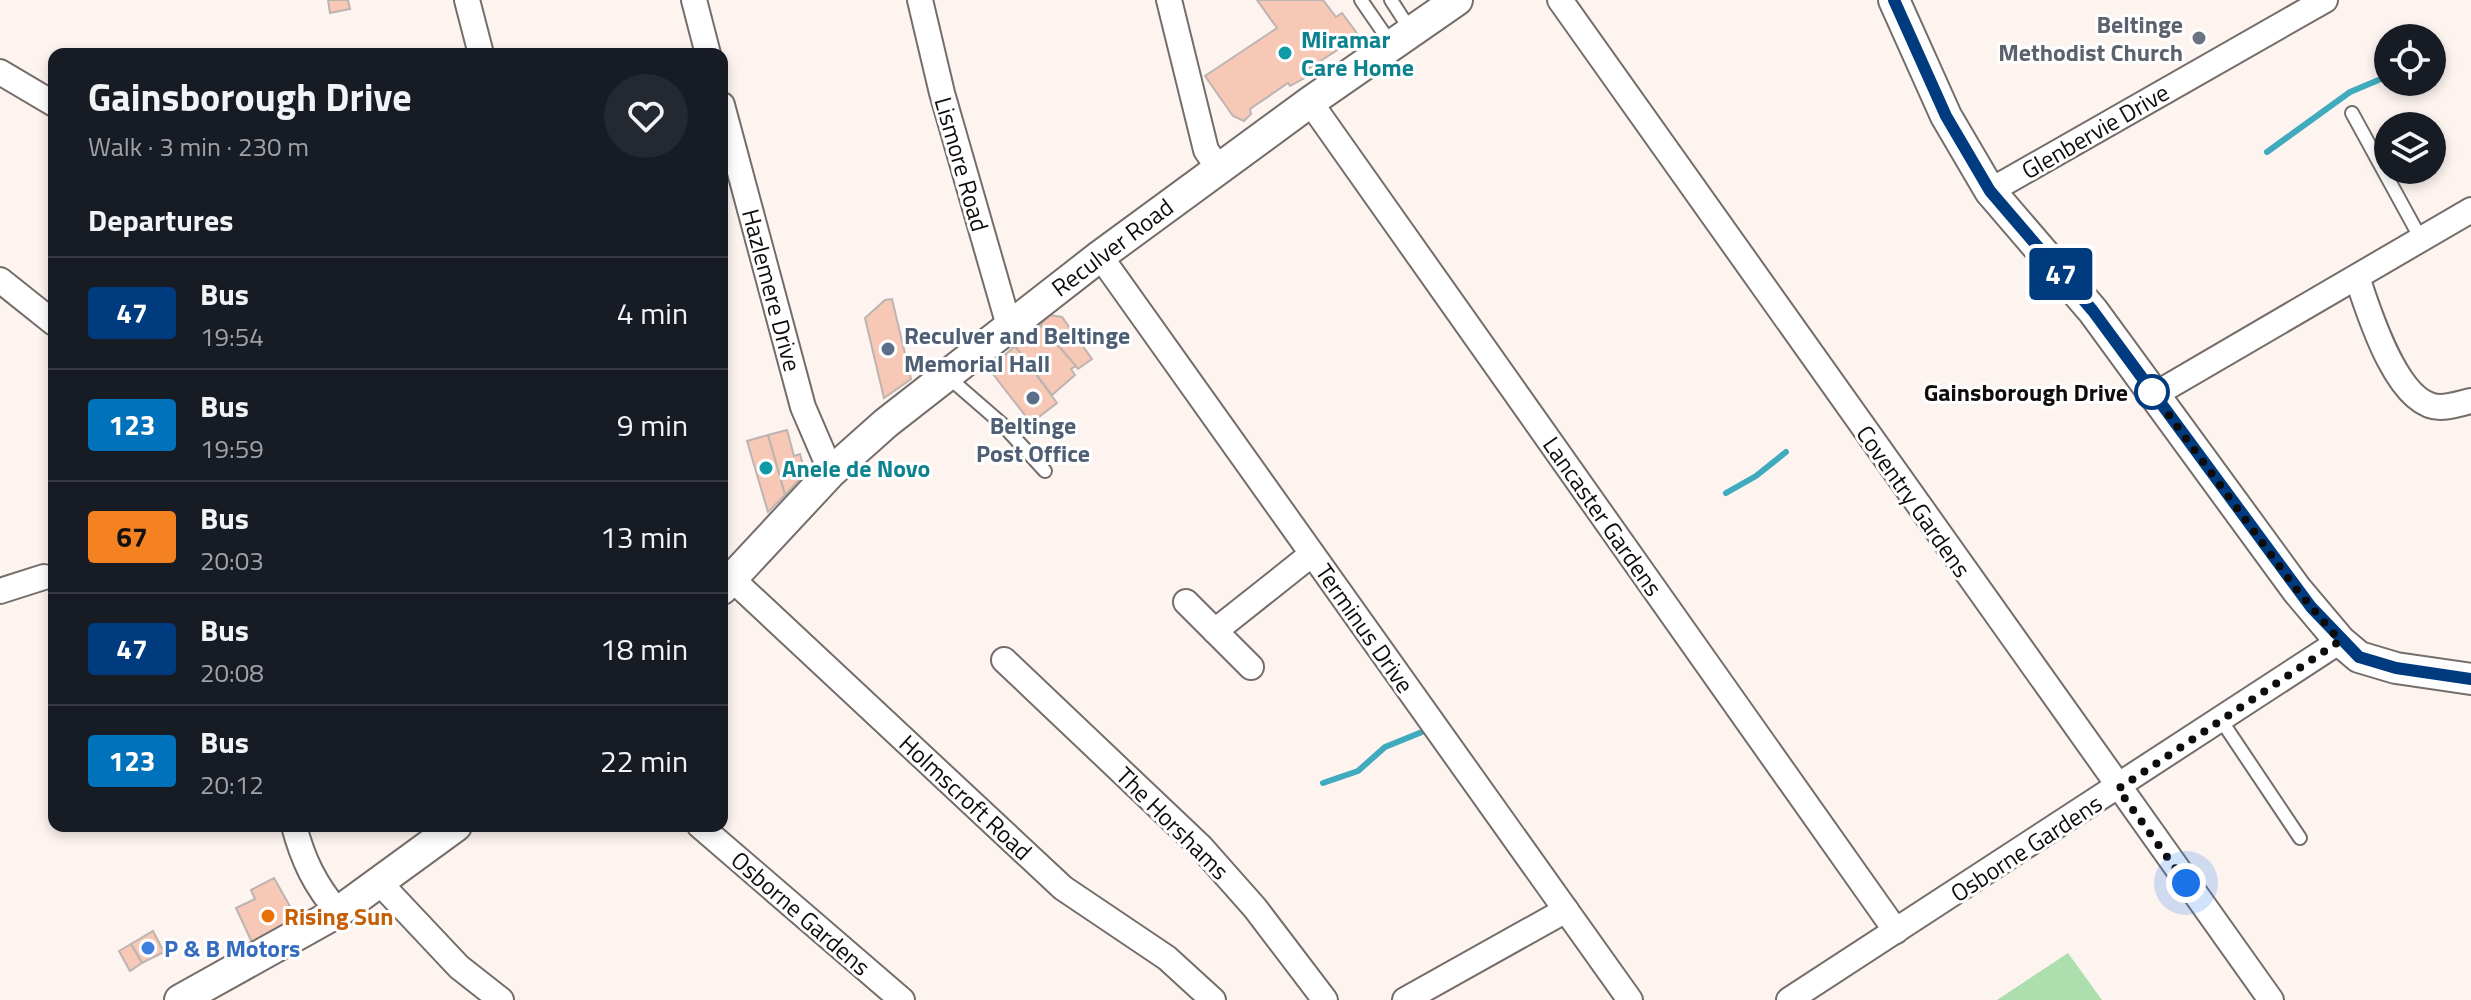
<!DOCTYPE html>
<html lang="en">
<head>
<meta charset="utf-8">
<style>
  :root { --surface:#171b24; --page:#242831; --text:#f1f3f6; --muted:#9ea1a6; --line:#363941 }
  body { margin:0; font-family:"Titillium Web",sans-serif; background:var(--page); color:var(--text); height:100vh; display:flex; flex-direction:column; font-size:30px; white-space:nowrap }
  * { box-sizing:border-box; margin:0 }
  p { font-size:26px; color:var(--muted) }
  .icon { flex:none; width:44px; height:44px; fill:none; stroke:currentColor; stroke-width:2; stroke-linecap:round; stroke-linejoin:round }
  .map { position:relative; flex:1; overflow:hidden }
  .drawer { position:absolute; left:48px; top:48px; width:680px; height:784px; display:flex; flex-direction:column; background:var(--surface); border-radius:16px; box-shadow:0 4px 12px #0003 }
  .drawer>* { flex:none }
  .badge { padding:0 16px; border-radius:6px; font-size:28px; line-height:52px }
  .buttons { position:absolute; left:2374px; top:24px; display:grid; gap:16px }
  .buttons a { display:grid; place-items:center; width:72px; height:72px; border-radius:50%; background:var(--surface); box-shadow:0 4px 12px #0003; font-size:40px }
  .you { position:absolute; width:40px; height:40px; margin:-20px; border:6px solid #fff; border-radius:50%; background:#1a73e8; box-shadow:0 0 0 12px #1a73e833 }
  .map>.badge { position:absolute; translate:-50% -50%; box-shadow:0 0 0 4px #fff }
  h2 { padding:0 40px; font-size:30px; line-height:72px }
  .round { display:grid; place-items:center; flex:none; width:84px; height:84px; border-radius:42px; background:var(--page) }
  .headline { display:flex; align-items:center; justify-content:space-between; height:136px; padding:0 40px }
  h1 { font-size:38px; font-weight:700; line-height:60px }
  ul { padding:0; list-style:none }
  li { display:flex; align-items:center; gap:24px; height:112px; padding:0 40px; border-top:2px solid var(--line) }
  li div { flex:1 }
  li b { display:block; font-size:30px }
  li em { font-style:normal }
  li .badge { min-width:88px; font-weight:700; text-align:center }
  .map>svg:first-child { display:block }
</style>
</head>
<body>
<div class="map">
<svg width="2471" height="1000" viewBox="0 0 2471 1000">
  <rect width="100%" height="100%" fill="#fdf4f0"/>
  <polygon fill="#acdeae" points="2068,953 2102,1000 1997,1000"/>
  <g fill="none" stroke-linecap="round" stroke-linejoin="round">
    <g stroke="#40aabf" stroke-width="6">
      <polyline points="2267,152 2350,92 2388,76"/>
      <polyline points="1726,493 1756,476 1786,452"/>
      <polyline points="1323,783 1358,771 1385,747 1422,732"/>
    </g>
  </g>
  <g fill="#f7c8b5" stroke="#bdb4b1" stroke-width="2">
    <polygon points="328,0 348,0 350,9 330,13"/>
    <polygon points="1257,0 1323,0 1336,17 1342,13 1359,36 1305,71 1308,76 1290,86 1288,83 1250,109 1251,114 1244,121 1233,116 1205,76 1277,28"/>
    <polygon points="892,299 911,379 884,398 865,318 885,300"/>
    <polygon points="1049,315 1062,317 1092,359 1078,369 1040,325"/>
    <polygon points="1040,325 1076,366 1071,369 1075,375 1052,395 1015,346"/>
    <polygon points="1015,346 1057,403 1031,423 989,369"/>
    <polygon points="787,430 794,456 800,454 803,465 798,466 801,478 785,495 768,435"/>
    <polygon points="768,435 785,495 768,512 747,441"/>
    <polygon points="274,878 300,924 255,949 236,908 255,899 251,890"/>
    <polygon points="153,931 164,952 142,963 131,944"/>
    <polygon points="131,944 142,963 130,971 119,951"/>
  </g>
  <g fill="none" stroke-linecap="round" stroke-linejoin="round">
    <g stroke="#756d6a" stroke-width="16">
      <g id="service">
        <polyline points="1361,0 1392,45"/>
        <polyline points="1391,0 1411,31"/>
        <polyline points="2352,113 2421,239"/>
        <polyline points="948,377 1001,423 1045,471"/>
        <polyline points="2221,720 2300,838"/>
      </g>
    </g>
    <g stroke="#756d6a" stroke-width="28">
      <g id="minor">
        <polyline points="467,0 481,54"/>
        <polyline points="694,0 708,54"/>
        <polyline points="920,0 942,93 1009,326"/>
        <polyline points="1169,0 1206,150 1218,168"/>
        <polyline points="1560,0 2271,1000"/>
        <polyline points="0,72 54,104"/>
        <polyline points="1310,102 1896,931"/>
        <polyline points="722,105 803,407 831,472"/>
        <polyline points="1990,191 2325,0"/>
        <polyline points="1100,256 1630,1000"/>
        <path d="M2357 277C2368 310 2397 407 2440 407 2450 407 2462 403 2471 401"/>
        <polyline points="0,280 54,323"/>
        <polyline points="2154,395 2471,210"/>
        <polyline points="732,579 1063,888 1167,958 1213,1000"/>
        <polyline points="0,591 44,577"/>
        <polyline points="1186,602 1251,667"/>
        <polyline points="1215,631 1312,554"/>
        <polyline points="1004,660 1201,847 1255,908 1325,1000"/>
        <path d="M294 826C303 860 315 885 338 912"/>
        <polyline points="700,826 902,1000"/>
        <polyline points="378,881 459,967 501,1000"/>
        <polyline points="1405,1000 1566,910"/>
        <polyline points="1789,1000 2340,641"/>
      </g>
    </g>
    <g stroke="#756d6a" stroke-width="34">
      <g id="tertiary">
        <polyline points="1894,0 1946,116 1990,191 2093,311 2297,590 2340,641 2359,657 2396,668 2471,679"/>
        <polyline points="722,589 831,472 886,423 1100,256 1310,102 1457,0"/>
        <polyline points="180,1000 338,912 456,826"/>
      </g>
    </g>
    <use href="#service" stroke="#fff" stroke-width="12"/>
    <use href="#minor" stroke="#fff" stroke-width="24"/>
    <use href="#tertiary" stroke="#fff" stroke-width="30"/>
  </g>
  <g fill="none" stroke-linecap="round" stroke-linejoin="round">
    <g stroke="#fff" stroke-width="18">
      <polyline id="line" points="1894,0 1946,116 1990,191 2093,311 2311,607 2359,657 2396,668 2471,679"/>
    </g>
    <use href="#line" stroke="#003b80" stroke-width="12"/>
    <polyline stroke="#0f0c0b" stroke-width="8" stroke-dasharray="0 14.4" points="2152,392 2297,590 2340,641 2118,789 2186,883"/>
  </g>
  <circle fill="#6b7280" stroke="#fff" stroke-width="3" cx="2199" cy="38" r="8"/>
  <g fill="#0f9aa8" stroke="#fff" stroke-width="3">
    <circle cx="1285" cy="53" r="8"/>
    <circle cx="766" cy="468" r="8"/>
  </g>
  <g fill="#5c6f8a" stroke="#fff" stroke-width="3">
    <circle cx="888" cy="349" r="8"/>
    <circle cx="1033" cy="398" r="8"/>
  </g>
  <circle fill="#fff" stroke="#003b80" stroke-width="4" cx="2152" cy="392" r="16"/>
  <circle fill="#e8710a" stroke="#fff" stroke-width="3" cx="268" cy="916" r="8"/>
  <circle fill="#3f7fe0" stroke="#fff" stroke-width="3" cx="148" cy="948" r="8"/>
  <g text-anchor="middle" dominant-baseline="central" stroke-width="6" stroke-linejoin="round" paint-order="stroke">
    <g font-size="24" font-weight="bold" fill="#5b616d" stroke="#fff" text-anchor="end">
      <text x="2183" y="24">Beltinge<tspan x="2183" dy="28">Methodist Church</tspan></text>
    </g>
    <g font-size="24" font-weight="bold" fill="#0d838f" stroke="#fff" text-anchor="start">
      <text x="1301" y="39">Miramar<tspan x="1301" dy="28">Care Home</tspan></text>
      <text x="782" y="468">Anele de Novo</text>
    </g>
    <g font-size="24" fill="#0f0c0b" stroke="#fff">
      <text transform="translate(2095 131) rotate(-30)">Glenbervie Drive</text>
      <text transform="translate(962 164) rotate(74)">Lismore Road</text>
      <text transform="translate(1112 247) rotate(-37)">Reculver Road</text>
      <text transform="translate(772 290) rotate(75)">Hazlemere Drive</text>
      <text transform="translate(1914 501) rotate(55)">Coventry Gardens</text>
      <text transform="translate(1603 516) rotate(55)">Lancaster Gardens</text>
      <text transform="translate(1365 628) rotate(55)">Terminus Drive</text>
      <text transform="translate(966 797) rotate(43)">Holmscroft Road</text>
      <text transform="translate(1173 823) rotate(45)">The Horshams</text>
      <text transform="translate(2026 848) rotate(-33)">Osborne Gardens</text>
      <text transform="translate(801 913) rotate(41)">Osborne Gardens</text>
    </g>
    <g font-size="24" font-weight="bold" fill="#4e5e75" stroke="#fff" text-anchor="start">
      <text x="904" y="335">Reculver and Beltinge<tspan x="904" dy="28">Memorial Hall</tspan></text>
      <text x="1033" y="425" text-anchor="middle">Beltinge<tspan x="1033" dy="28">Post Office</tspan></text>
    </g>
    <g font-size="24" font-weight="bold" fill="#0f0c0b" stroke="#fff" text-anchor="end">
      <text x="2128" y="392">Gainsborough Drive</text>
    </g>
    <g font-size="24" font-weight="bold" fill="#c56008" stroke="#fff" text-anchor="start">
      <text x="284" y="916">Rising Sun</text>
    </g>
    <g font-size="24" font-weight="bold" fill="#366cbe" stroke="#fff" text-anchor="start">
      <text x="164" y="948">P &amp; B Motors</text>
    </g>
  </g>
</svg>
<div class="buttons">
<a><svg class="icon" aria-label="locate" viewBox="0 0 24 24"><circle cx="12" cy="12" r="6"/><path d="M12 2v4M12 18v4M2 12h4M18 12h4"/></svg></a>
<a><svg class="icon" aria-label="layers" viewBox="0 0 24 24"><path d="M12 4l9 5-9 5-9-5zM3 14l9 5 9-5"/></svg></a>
</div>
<div class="you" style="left:2186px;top:883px"></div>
<b class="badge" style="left:2061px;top:274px;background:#003b80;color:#fff">47</b>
<section class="drawer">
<div class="headline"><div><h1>Gainsborough Drive</h1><p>Walk · 3 min · 230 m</p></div><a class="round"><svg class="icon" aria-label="heart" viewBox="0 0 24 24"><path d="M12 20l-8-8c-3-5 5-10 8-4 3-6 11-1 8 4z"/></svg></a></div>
<h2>Departures</h2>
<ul>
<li><span class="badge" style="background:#003b80;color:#fff">47</span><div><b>Bus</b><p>19:54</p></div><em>4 min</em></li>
<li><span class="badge" style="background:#0072bc;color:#fff">123</span><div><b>Bus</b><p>19:59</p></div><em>9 min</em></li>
<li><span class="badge" style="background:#f58220;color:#111">67</span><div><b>Bus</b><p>20:03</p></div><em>13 min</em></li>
<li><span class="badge" style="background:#003b80;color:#fff">47</span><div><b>Bus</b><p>20:08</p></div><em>18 min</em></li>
<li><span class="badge" style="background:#0072bc;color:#fff">123</span><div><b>Bus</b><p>20:12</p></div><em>22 min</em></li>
</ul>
</section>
</div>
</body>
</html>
